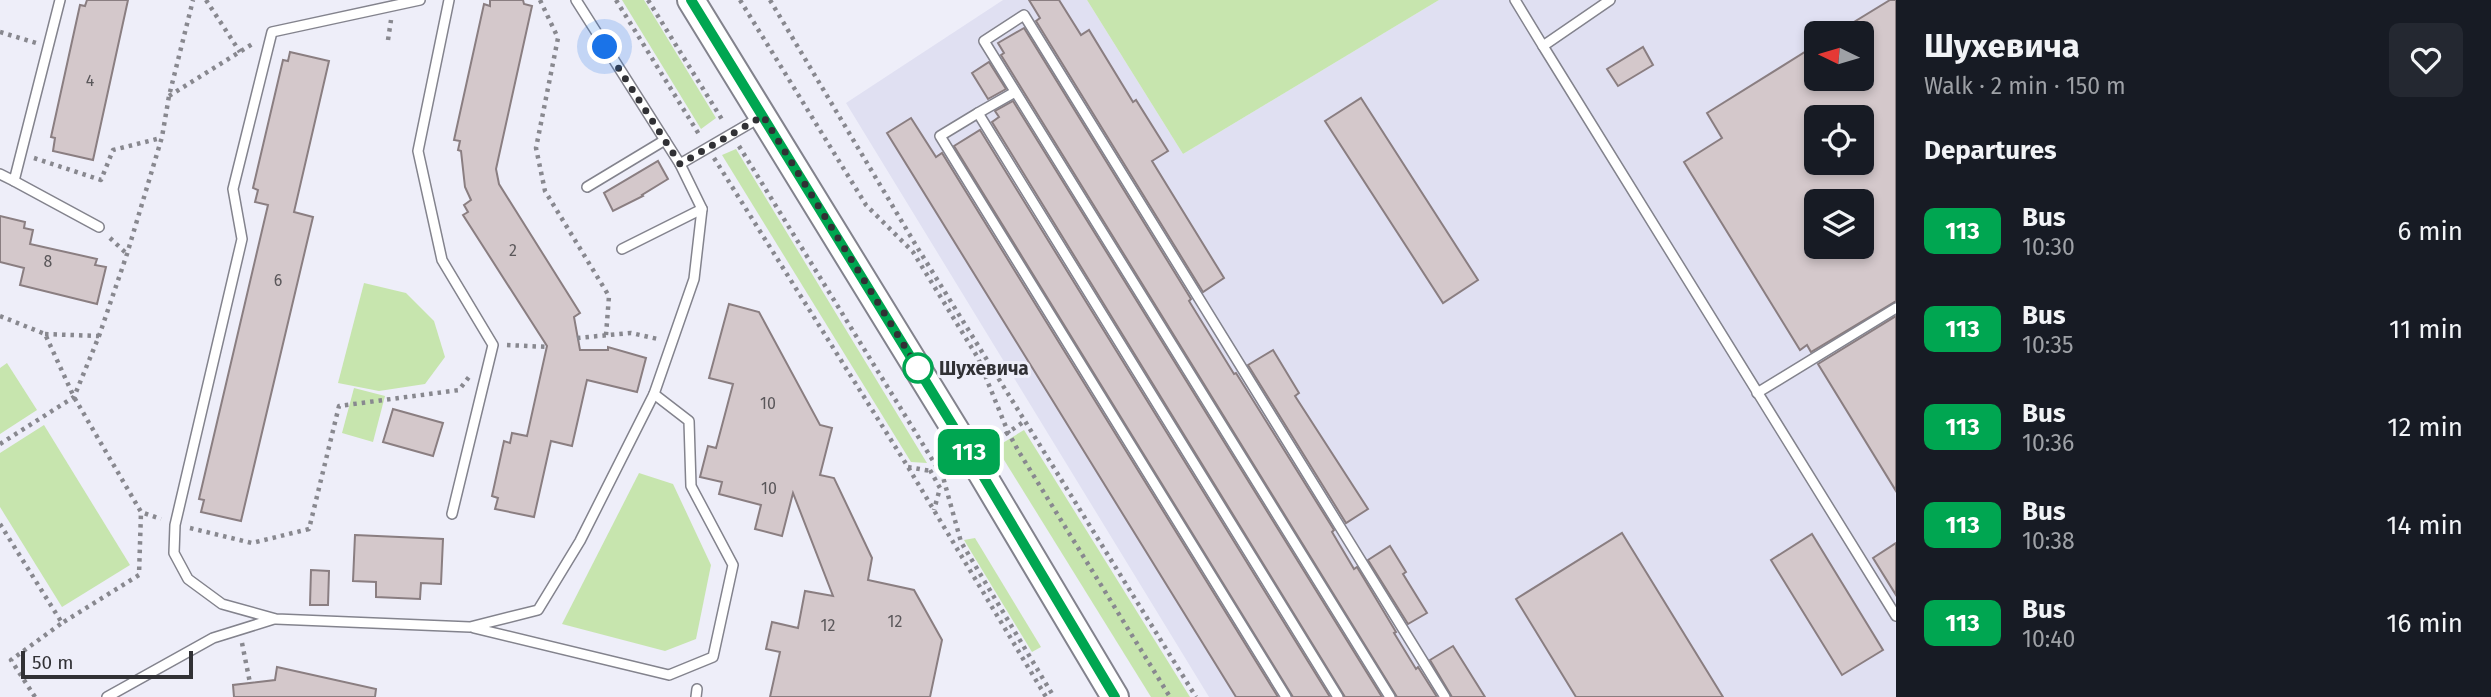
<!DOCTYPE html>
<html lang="en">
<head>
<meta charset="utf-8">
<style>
  :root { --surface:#171b24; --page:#242831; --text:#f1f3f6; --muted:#9ea1a6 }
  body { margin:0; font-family:"Fira Sans",sans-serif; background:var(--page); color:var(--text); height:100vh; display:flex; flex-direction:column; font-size:26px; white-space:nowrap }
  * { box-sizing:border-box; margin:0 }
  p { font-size:23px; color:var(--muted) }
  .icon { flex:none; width:38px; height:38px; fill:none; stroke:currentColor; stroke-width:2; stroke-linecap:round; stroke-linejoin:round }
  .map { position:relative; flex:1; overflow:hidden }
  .panel { display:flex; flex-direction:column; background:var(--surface); width:595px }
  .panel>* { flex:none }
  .badge { padding:0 14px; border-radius:10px; font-size:24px; line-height:46px }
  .needle { width:46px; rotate:275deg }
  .controls { position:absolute; left:1804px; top:21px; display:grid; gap:14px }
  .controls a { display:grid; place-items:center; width:70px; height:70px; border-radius:10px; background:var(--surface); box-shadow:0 4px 10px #0003; font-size:35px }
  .scale { position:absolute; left:21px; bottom:18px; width:172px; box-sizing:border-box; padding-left:7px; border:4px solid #313135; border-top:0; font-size:19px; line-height:24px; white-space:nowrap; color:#313135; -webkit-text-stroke:5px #eeeef9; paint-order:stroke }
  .you { position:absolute; width:35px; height:35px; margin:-18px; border:5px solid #fff; border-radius:50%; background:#1a73e8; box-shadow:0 0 0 10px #1a73e833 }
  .map>.badge { position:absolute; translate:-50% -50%; box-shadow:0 0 0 4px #fff }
  h2 { padding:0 28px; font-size:26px; line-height:63px }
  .round { display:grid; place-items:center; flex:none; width:74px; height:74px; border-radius:10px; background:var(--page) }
  .summary { display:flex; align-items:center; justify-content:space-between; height:119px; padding:0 28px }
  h1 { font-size:33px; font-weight:700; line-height:52px }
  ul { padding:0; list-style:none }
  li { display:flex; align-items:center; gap:21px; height:98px; padding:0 28px }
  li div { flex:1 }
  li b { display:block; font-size:26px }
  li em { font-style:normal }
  li .badge { min-width:77px; font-weight:700; text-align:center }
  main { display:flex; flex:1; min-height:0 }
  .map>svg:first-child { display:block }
</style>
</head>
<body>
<main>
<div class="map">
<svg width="1896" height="697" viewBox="0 0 1896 697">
  <rect width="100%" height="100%" fill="#eeeef9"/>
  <path fill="#e0e0f2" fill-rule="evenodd" d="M1003 0H1087L1183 154 1439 0H1896V697H1209L846 103ZM1816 33H1862V79H1816ZM1816 117H1862V163H1816ZM1816 201H1862V247H1816Z"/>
  <g fill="#c7e5ae">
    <polygon points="622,0 644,0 716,118 701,129"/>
    <polygon points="1087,0 1439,0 1183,154"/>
    <polygon points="736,149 927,463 911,462 722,155"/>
    <polygon points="364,283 406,293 434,321 445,357 425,384 379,391 338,383"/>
    <polygon points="7,363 37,410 0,434 0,368"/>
    <polygon points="354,388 385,396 373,442 342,433"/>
    <polygon points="44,425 130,565 62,607 0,507 0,453"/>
    <polygon points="1024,430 1190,697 1151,697 996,447"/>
    <polygon points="639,473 673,484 711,565 696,639 665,651 562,624"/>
    <polygon points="975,538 1041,647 1032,652 964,540"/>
  </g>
  <g fill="#d4c8cb" stroke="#8a7e81" stroke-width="2" fill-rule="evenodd">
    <polygon points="87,0 128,0 93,160 53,151 55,138 51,137 80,5 85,6"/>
    <polygon points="490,0 523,0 524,4 532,6 496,169 499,184 580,313 574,317 580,350 608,350 608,347 646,358 637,392 587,380 572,446 551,441 534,517 495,509 498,498 492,496 504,441 510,443 512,433 527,436 547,346 463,215 468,212 464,205 471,200 465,187 461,151 458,150 460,141 454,140 484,4 490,6"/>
    <polygon points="1029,0 1059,0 1081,35 1089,30 1133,102 1136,100 1168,151 1152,161 1224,278 1203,292 1036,21 1040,18"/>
    <path d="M1890 0H1896V301L1811 352 1807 345 1800 350 1684 162 1722 138 1707 113 1816 45V79H1862V33H1836ZM1816 117H1862V163H1816ZM1816 201H1862V247H1816Z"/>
    <polygon points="1024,28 1191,299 1189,301 1234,374 1236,373 1334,530 1332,532 1354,569 1357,567 1396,632 1394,633 1416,669 1418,667 1437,697 1397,697 1001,55 1004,53 998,43"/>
    <polygon points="1643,47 1653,65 1618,86 1607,69"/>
    <polygon points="290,52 329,61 294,212 313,217 241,521 201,512 204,500 199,499 268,205 255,202 258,190 253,188 283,60 288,61"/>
    <polygon points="989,62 1006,89 988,99 972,73"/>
    <polygon points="1361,98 1478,280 1443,303 1325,121"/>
    <polygon points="1013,101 1382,697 1345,697 992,122 999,117 995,111"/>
    <polygon points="911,118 936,157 942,153 1278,697 1236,697 887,133"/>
    <polygon points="980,130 1330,697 1293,697 954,146"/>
    <polygon points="658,161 668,179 642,195 643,196 613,211 604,193"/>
    <polygon points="0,216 25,222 24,228 33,230 30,244 97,259 95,265 106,267 97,304 20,285 24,268 0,262"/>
    <polygon points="729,304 759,312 820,425 832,428 820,475 834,478 872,558 868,580 914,590 942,640 930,697 770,697 780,652 766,649 772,622 798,628 805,591 833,596 793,493 782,536 755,529 761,505 719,494 722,482 700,477 708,446 716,448 733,384 709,378"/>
    <polygon points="1896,316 1896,491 1818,364"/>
    <polygon points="1273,350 1299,393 1295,396 1368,509 1346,523 1248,365"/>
    <polygon points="393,409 443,423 433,456 383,442"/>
    <polygon points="1622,533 1723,697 1576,697 1516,599"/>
    <polygon points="1812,534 1883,650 1842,675 1771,560"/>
    <polygon points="355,535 443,539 441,584 421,583 420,599 376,597 376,582 353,581"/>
    <polygon points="1896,543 1896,595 1873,558"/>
    <polygon points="1390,546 1406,572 1403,574 1427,613 1408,624 1368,560"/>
    <polygon points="311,570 329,571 328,605 310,605"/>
    <polygon points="1453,646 1485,697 1452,697 1430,660"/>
    <polygon points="277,667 376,689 375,697 234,697 233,685 275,680"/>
  </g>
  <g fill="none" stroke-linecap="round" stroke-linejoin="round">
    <g stroke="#83838d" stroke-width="12">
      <g id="lane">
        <polyline points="420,0 272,32 233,189 242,239 175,525 174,553 188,579 222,604 276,619 470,627 538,610 580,541 654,394 694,279 702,209 680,164"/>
        <polyline points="449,0 418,151 442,260 493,345 452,514"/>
        <polyline points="576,0 680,164 759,118"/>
        <polyline points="1515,0 1543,46 1610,0"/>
        <polyline points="1543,46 1896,616"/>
        <polyline points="1015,92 978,113 1338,697"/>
        <polyline points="978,113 940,136 1286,697"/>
        <polyline points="0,174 14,181 60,0"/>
        <polyline points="14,181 99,227"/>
        <polyline points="587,187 665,140"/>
        <polyline points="622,249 702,209"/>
        <polyline points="1757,393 1896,308"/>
        <polyline points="474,628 669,675 713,657 733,565 691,486 689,421 654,394"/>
        <polyline points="107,697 213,638 274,619"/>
        <polyline points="696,697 697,689"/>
        <polyline points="1390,697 984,41 1024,15 1445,697"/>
      </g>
    </g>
    <g stroke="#83838d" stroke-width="30">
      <polyline id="secondary" points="691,0 972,457 1115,697"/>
    </g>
    <g stroke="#88888f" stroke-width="4.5" stroke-dasharray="3.5 5" stroke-linecap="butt">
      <polyline points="206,0 240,52"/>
      <polyline points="540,0 558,38 536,148 545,191 609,296 606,335"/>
      <polyline points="616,0 700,136"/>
      <polyline points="648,0 723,121"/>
      <polyline points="740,0 866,205 913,252 978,358 1008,432 1019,452 1170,697"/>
      <polyline points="770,0 917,247 1196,697"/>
      <polyline points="0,32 36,43"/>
      <polyline points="388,40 391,20"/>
      <polyline points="169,96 254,43"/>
      <polyline points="739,146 943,477 961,542 1054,697"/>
      <polyline points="34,158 101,180 113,150 161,138"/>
      <polyline points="714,158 908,467 1046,697"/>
      <polyline points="110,238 127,254"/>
      <polyline points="0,316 45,334 74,397 141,512 161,519"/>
      <polyline points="45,334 99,336"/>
      <polyline points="577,338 631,333 658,339"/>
      <polyline points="507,345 549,347"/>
      <polyline points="0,444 74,397 99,336 127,254 162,137 169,96 193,0"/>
      <polyline points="991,444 1025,421"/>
      <polyline points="908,467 931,471"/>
      <polyline points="930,470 940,488 934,510"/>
      <polyline points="0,524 62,623 139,575 141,512"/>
      <polyline points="190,528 252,543 309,529 339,406 459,390 469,377"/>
      <polyline points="242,643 250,683"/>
      <polyline points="35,697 11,660 62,623"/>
    </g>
    <use href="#lane" stroke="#fff" stroke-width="9"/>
    <use href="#secondary" stroke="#fff" stroke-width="26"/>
  </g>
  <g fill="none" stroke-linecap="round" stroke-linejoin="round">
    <g stroke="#fff" stroke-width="16">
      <polyline id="line" points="691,0 958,434 1115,697"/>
    </g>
    <use href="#line" stroke="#00a651" stroke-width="10"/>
    <polyline stroke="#313135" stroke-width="7" stroke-dasharray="0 12.6" points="605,47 680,164 763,116 918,368"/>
  </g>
  <circle fill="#fff" stroke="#00a651" stroke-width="3.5" cx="918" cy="368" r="14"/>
  <g text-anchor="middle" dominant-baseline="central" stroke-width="6" stroke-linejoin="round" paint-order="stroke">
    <g font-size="16" fill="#5a575a">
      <text x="90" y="80">4</text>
      <text x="513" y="250">2</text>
      <text x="48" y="261">8</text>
      <text x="278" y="280">6</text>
      <text x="768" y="403">10</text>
      <text x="769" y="488">10</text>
      <text x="895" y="621">12</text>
      <text x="828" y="625">12</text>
    </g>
    <g font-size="19" font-weight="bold" fill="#313135" stroke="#eeeef9" text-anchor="start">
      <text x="939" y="368">Шухевича</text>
    </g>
  </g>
</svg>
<div class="controls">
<a><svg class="needle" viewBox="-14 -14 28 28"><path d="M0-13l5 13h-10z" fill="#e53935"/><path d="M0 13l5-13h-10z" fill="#9ea1a6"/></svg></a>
<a><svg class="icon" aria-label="locate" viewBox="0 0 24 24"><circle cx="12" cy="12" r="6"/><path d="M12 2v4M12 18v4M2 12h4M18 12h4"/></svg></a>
<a><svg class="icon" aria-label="layers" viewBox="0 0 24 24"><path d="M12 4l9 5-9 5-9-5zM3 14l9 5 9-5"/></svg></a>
</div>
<div class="scale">50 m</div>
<div class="you" style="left:605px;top:47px"></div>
<b class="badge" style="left:969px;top:452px;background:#00a651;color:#fff">113</b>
</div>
<section class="panel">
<div class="summary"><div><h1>Шухевича</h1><p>Walk · 2 min · 150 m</p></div><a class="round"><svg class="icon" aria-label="heart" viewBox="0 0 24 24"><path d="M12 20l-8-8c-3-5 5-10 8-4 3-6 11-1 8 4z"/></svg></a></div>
<h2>Departures</h2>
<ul>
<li><span class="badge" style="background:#00a651;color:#fff">113</span><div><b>Bus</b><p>10:30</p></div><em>6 min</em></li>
<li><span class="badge" style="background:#00a651;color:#fff">113</span><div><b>Bus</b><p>10:35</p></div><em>11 min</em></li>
<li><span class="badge" style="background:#00a651;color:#fff">113</span><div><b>Bus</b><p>10:36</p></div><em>12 min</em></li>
<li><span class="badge" style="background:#00a651;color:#fff">113</span><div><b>Bus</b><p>10:38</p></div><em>14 min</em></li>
<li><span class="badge" style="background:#00a651;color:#fff">113</span><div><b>Bus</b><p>10:40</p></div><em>16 min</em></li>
</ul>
</section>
</main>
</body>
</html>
